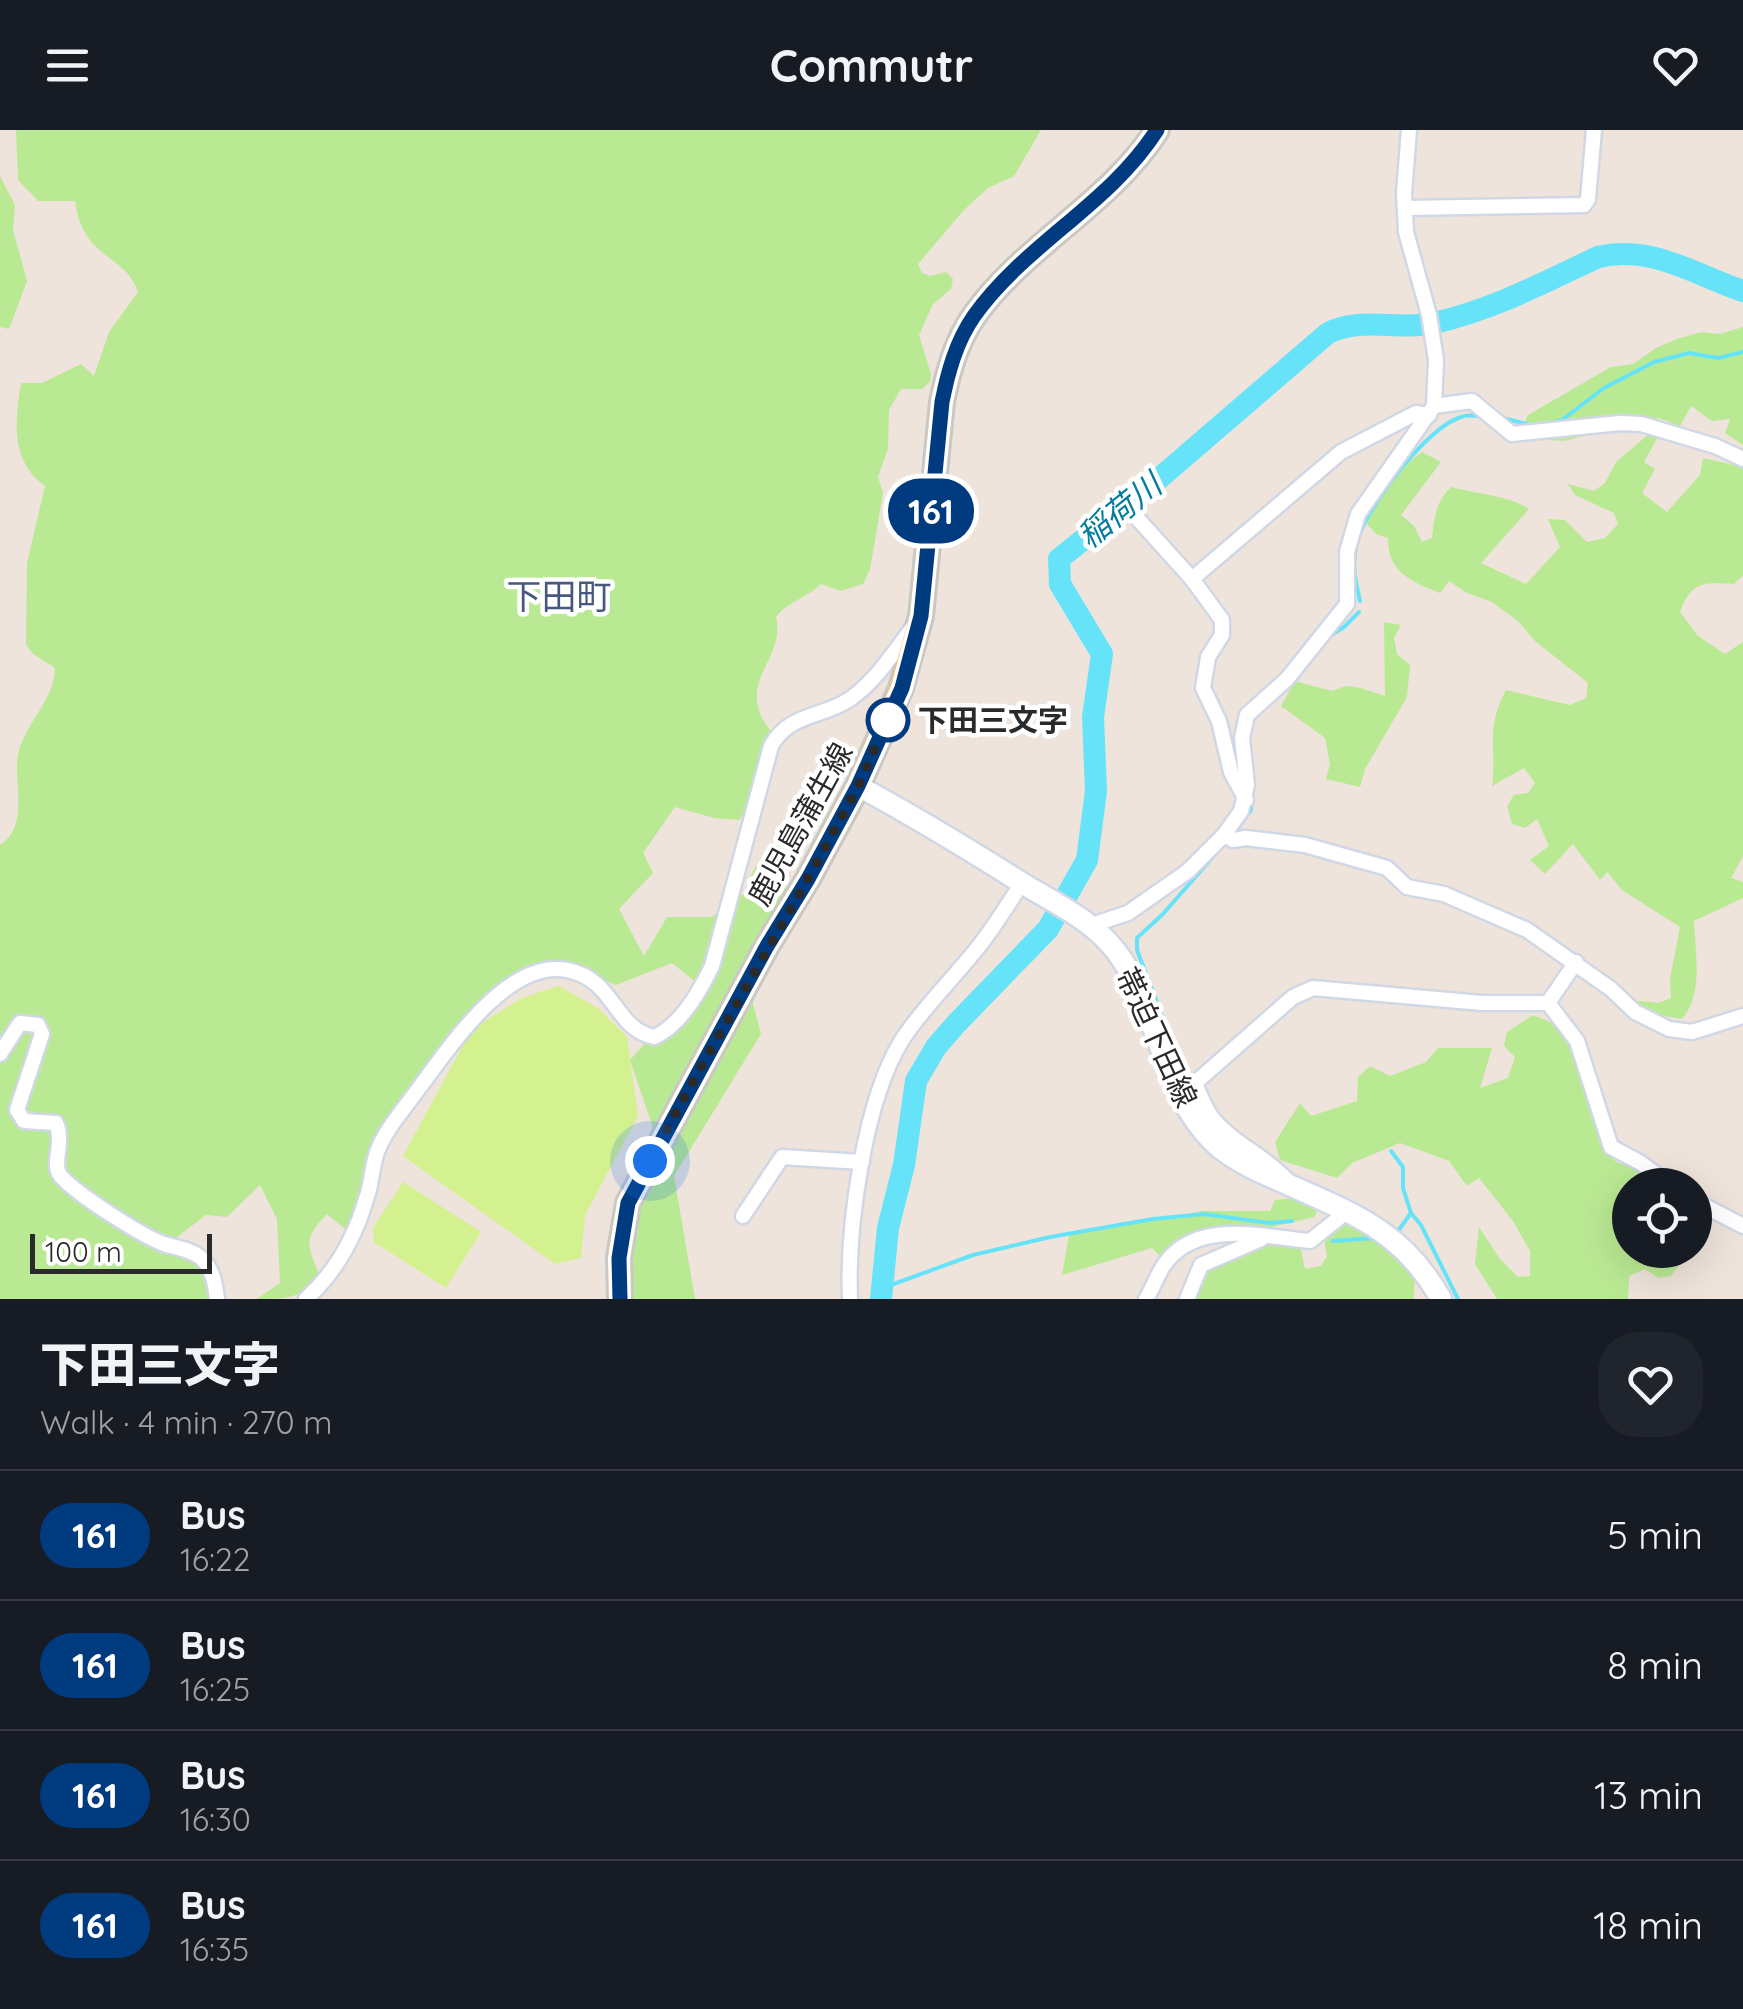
<!DOCTYPE html>
<html lang="en">
<head>
<meta charset="utf-8">
<style>
  :root { --surface:#171b24; --page:#20242c; --text:#f1f3f6; --muted:#9ea1a6; --line:#363941 }
  body { margin:0; font-family:Quicksand,"Noto Sans JP",sans-serif; background:var(--page); color:var(--text); height:100vh; display:flex; flex-direction:column; font-size:38px; white-space:nowrap }
  * { box-sizing:border-box; margin:0 }
  p { font-size:32px; color:var(--muted) }
  .icon { flex:none; width:55px; height:55px; fill:none; stroke:currentColor; stroke-width:2; stroke-linecap:round; stroke-linejoin:round }
  .map { position:relative; height:1169px; overflow:hidden }
  .sheet { display:flex; flex-direction:column; background:var(--surface); flex:1 }
  .sheet>* { flex:none }
  .badge { padding:0 20px; border-radius:32px; font-size:35px; line-height:65px }
  .tools { position:absolute; left:1612px; top:1038px; display:grid; gap:20px }
  .tools a { display:grid; place-items:center; width:100px; height:100px; border-radius:50%; background:var(--surface); box-shadow:0 10px 40px #0002; font-size:50px }
  .scale { position:absolute; left:30px; bottom:25px; width:182px; box-sizing:border-box; padding-left:10px; border:5px solid #2a2a2a; border-top:0; font-size:28px; line-height:35px; white-space:nowrap; color:#2a2a2a; -webkit-text-stroke:8px #fff; paint-order:stroke }
  .you { position:absolute; width:50px; height:50px; margin:-25px; border:8px solid #fff; border-radius:50%; background:#1a73e8; box-shadow:0 0 0 15px #1a73e833 }
  .map>.badge { position:absolute; translate:-50% -50%; box-shadow:0 0 0 5px #fff }
  .round { display:grid; place-items:center; flex:none; width:105px; height:105px; border-radius:40px; background:var(--page) }
  .summary { display:flex; align-items:center; justify-content:space-between; height:170px; padding:0 40px }
  h1 { font-size:48px; font-weight:800; line-height:75px }
  ul { padding:0; list-style:none }
  li { display:flex; align-items:center; gap:30px; height:130px; padding:0 40px; border-top:2px solid var(--line) }
  li div { flex:1 }
  li b { display:block; font-size:38px }
  li em { font-style:normal }
  li .badge { min-width:110px; font-weight:700; text-align:center }
  header { display:flex; justify-content:space-between; align-items:center; height:130px; padding:0 40px; background:var(--surface); font-size:45px; font-weight:800 }
  .map>svg:first-child { display:block }
</style>
</head>
<body>
<header><svg class="icon" aria-label="menu" viewBox="0 0 24 24"><path d="M4 6h16M4 12h16M4 18h16"/></svg>Commutr<svg class="icon" aria-label="heart" viewBox="0 0 24 24"><path d="M12 20l-8-8c-3-5 5-10 8-4 3-6 11-1 8 4z"/></svg></header>
<div class="map">
<svg width="1743" height="1169" viewBox="0 0 1743 1169">
  <rect width="100%" height="100%" fill="#eee4db"/>
  <g fill="#bae993">
    <path d="M16 0H1041L1014 46 988 58 964 80 918 134 922 143 930 146 946 142 953 149 951 159 933 174 919 205 931 244 930 252 922 259H901L889 280 888 319 878 347 883 363 870 439 863 454 841 461 821 454C808 467 786 473 776 487 787 532 730 552 773 604L751 675 739 690 714 688 675 677 643 723 653 743 619 779 644 826 667 787H712L728 772 745 763C751 739 763 719 787 710L779 749 789 762 744 840 761 904 674 1046 695 1169H633L626 1097 656 1030 652 995 630 930 698 854 672 833 616 855 575 837 540 834 484 865 383 1001 350 1103 327 1084C303 1108 307 1115 319 1144 305 1169 285 1169 257 1169L280 1153 277 1089 260 1055 227 1087 206 1085 177 1107 181 1121 200 1129 214 1169H0V715C30 696 13 651 18 625 24 594 55 570 55 538L33 524 26 515 27 433 45 356C10 331 15 291 21 253H42L81 234 94 246 109 202 138 162C125 123 83 131 75 71H38L18 50Z"/>
    <polygon points="0,46 15,75 13,100 27,151 9,199 0,197"/>
    <polygon points="1743,197 1743,315 1725,303 1730,289 1712,291 1691,276 1680,296 1659,288 1564,311 1549,310 1523,297 1528,285 1611,237 1633,234 1656,218 1677,209 1701,202 1720,204"/>
    <path d="M1650 303 1658 307 1644 332 1655 339 1642 363 1667 382 1700 345 1703 328 1743 337V446L1734 454C1704 452 1691 451 1680 482L1698 506 1725 524 1743 512V726L1731 748 1743 752V768L1694 791C1695 823 1704 863 1682 889L1664 886 1631 870 1658 873 1671 868 1670 849 1680 797 1622 760 1607 742 1600 750 1573 714 1545 744 1530 730 1549 716 1537 689 1525 698 1512 694 1507 676 1514 665 1528 663 1535 653 1524 638 1492 656C1497 614 1485 600 1506 560L1570 575 1586 568 1588 553 1535 511 1518 491 1492 472 1467 463 1449 451 1440 463C1412 452 1387 442 1388 408L1376 404 1367 394C1378 366 1398 339 1422 322L1441 332 1401 385 1414 396 1422 412 1432 408C1434 387 1436 372 1451 357 1476 364 1508 365 1529 379L1481 433 1526 454 1560 417 1548 389 1565 390 1587 412 1605 408 1618 394 1614 383 1575 365 1568 354 1594 361 1605 353 1616 332Z"/>
    <polygon points="1384,492 1401,495 1394,508 1397,524 1410,535 1407,567 1365,639 1360,657 1326,649 1330,634 1325,608 1281,576 1295,551 1332,561 1346,556 1361,558 1385,566"/>
    <polygon points="1533,885 1553,893 1571,909 1605,1015 1616,1032 1637,1039 1645,1055 1630,1055 1630,1120 1667,1120 1680,1134 1671,1146 1659,1148 1645,1139 1629,1146 1628,1169 1497,1169 1475,1134 1479,1097 1500,1129 1518,1147 1530,1146 1530,1121 1513,1091 1479,1048 1467,1056 1449,1031 1400,1013 1352,1033 1337,1048 1280,1030 1275,1012 1300,973 1311,986 1357,971 1358,947 1370,936 1390,946 1426,932 1438,918 1492,918 1480,958 1508,948 1515,927 1504,916 1507,902"/>
    <polygon points="1299,1068 1319,1078 1314,1087 1176,1120 1161,1127 1152,1118 1062,1145 1069,1105 1203,1081 1270,1081 1275,1070"/>
    <path d="M1354 1092 1369 1101 1415 1142 1414 1169H1195C1205 1118 1256 1118 1298 1106L1305 1139 1321 1136 1327 1126 1323 1103Z"/>
  </g>
  <g fill="#d3f18e">
    <polygon points="559,856 599,879 627,907 638,986 585,1085 581,1128 555,1134 403,1026 472,899 522,868"/>
    <polygon points="403,1052 481,1102 446,1158 374,1112 373,1098"/>
  </g>
  <g fill="none" stroke-linecap="round" stroke-linejoin="round">
    <g stroke="#66e3f8" stroke-width="4">
      <polyline points="1507,289 1534,296"/>
      <polyline points="1548,294 1562,290 1604,258 1654,232 1689,223 1718,228 1743,222"/>
      <path d="M1360 471C1355 450 1351 431 1358 410 1367 376 1427 297 1461 287 1468 284 1477 286 1484 287"/>
      <polyline points="1328,507 1344,497 1359,482"/>
      <polyline points="1273,571 1288,557"/>
      <polyline points="1235,702 1251,680 1253,649"/>
      <polyline points="1183,942 1137,820 1137,808 1163,784 1218,721"/>
      <polyline points="1391,1021 1403,1037 1403,1058 1411,1083 1398,1101"/>
      <polyline points="1411,1083 1421,1095 1458,1169"/>
      <polyline points="1333,1111 1375,1108"/>
      <polyline points="880,1159 973,1125 1050,1107 1153,1089 1204,1084 1269,1093 1292,1091"/>
    </g>
    <path stroke="#66e3f8" stroke-width="22" d="M881 1169 888 1098 904 1035 916 951 936 917 956 894 1048 799 1087 730 1096 661 1093 587 1102 524 1060 454 1059 429 1155 352 1328 203C1362 186 1397 201 1434 193 1492 180 1545 152 1598 127 1651 114 1695 145 1743 161"/>
    <g stroke="#d0d7e5" stroke-width="19">
      <g id="street">
        <polyline points="1405,78 1584,75 1588,69 1594,0"/>
        <polyline points="1434,276 1472,271 1512,304 1620,293 1641,294 1715,316 1743,329"/>
        <polyline points="1119,368 1192,449 1222,490 1222,505 1208,527 1203,558 1219,591 1231,642 1246,670"/>
        <polyline points="1192,449 1341,322 1416,283 1429,285"/>
        <polyline points="1224,705 1233,710 1246,708 1305,715 1387,738 1407,757 1444,764 1527,800 1611,859 1635,882 1669,899 1692,902 1743,886"/>
        <polyline points="1092,795 1128,783 1188,741 1224,705 1241,681 1247,655 1242,608 1247,585 1287,549 1347,474 1347,422 1358,384 1434,276 1436,230 1429,185 1406,102 1404,63 1409,0"/>
        <polyline points="1548,873 1577,911 1611,1017 1641,1033 1670,1055"/>
        <path d="M0 924 20 893 38 895 42 904 17 980 24 991 56 993C65 1014 51 1033 60 1045 74 1063 142 1106 164 1114 176 1118 190 1119 200 1127 213 1138 215 1153 217 1169"/>
        <path d="M1287 1050C1265 1026 1234 1014 1213 989 1205 979 1200 965 1195 953L1293 867 1313 858 1482 873H1548L1576 832"/>
        <polyline points="1695,1071 1743,1096"/>
        <polyline points="743,1086 782,1027 862,1032"/>
        <path d="M306 1169C337 1141 356 1105 367 1066 372 1052 372 1036 377 1022 386 998 405 978 419 958 450 917 507 829 567 840 615 849 614 899 654 907 680 896 700 861 712 836L771 616C789 583 822 588 850 569 875 552 895 521 913 497"/>
        <path d="M850 1169C847 1098 864 971 902 910 924 876 954 848 979 816 995 796 1008 774 1022 753"/>
        <path d="M1146 1169C1153 1158 1157 1145 1164 1135 1196 1088 1264 1107 1310 1111L1339 1088 1342 1079"/>
        <polyline points="1187,1169 1201,1135 1261,1109"/>
      </g>
    </g>
    <g stroke="#d0d7e5" stroke-width="25">
      <path id="secondary" d="M858 656C914 686 968 719 1022 753 1059 776 1098 792 1123 831 1159 888 1166 973 1220 1018 1240 1034 1264 1044 1287 1054 1354 1084 1403 1101 1441 1169"/>
    </g>
    <g stroke="#c8c8c8" stroke-width="28">
      <path id="primary" d="M620 1169 619 1127 628 1073 767 816 808 749 858 656 901 558 921 486 942 272C948 242 956 212 974 186 1024 115 1110 74 1157 0"/>
    </g>
    <use href="#street" stroke="#fff" stroke-width="14"/>
    <use href="#secondary" stroke="#fff" stroke-width="20"/>
    <use href="#primary" stroke="#fcc052" stroke-width="22"/>
  </g>
  <g fill="none" stroke-linecap="round" stroke-linejoin="round">
    <g stroke="#fff" stroke-width="22">
      <path id="line" d="M620 1169 619 1128 628 1073 767 816 808 749 858 656 902 558 921 486 942 272C948 242 956 212 974 186 1024 115 1110 74 1157 0"/>
    </g>
    <use href="#line" stroke="#003b80" stroke-width="15"/>
    <path stroke="#2a2a2a" stroke-width="10" stroke-dasharray="0 18" d="M650 1031C716 906 790 785 856 660 868 637 876 613 888 590"/>
  </g>
  <circle fill="#fff" stroke="#003b80" stroke-width="5" cx="888" cy="590" r="20"/>
  <g text-anchor="middle" dominant-baseline="central" stroke-width="9" stroke-linejoin="round" paint-order="stroke">
    <g font-size="30" font-weight="bold" fill="#2a2a2a" stroke="#fff" text-anchor="start">
      <text x="918" y="590">下田三文字</text>
    </g>
    <g font-size="30" fill="#2a2a2a" stroke="#fff">
      <text transform="translate(800 694) rotate(-61)">鹿児島蒲生線</text>
      <text transform="translate(1157 907) rotate(65)">帯迫下田線</text>
    </g>
    <g font-size="32" font-style="italic" fill="#037ca0" stroke="#fff">
      <text transform="translate(1119 380) rotate(-39)">稲荷川</text>
    </g>
    <g font-size="35" fill="#47587f" stroke="#fff">
      <text x="559" y="466">下田町</text>
    </g>
  </g>
</svg>
<div class="tools">
<a><svg class="icon" aria-label="locate" viewBox="0 0 24 24"><circle cx="12" cy="12" r="6"/><path d="M12 2v4M12 18v4M2 12h4M18 12h4"/></svg></a>
</div>
<div class="scale">100 m</div>
<div class="you" style="left:650px;top:1031px"></div>
<b class="badge" style="left:931px;top:381px;background:#003b80;color:#fff">161</b>
</div>
<section class="sheet">
<div class="summary"><div><h1>下田三文字</h1><p>Walk · 4 min · 270 m</p></div><a class="round"><svg class="icon" aria-label="heart" viewBox="0 0 24 24"><path d="M12 20l-8-8c-3-5 5-10 8-4 3-6 11-1 8 4z"/></svg></a></div>
<ul>
<li><span class="badge" style="background:#003b80;color:#fff">161</span><div><b>Bus</b><p>16:22</p></div><em>5 min</em></li>
<li><span class="badge" style="background:#003b80;color:#fff">161</span><div><b>Bus</b><p>16:25</p></div><em>8 min</em></li>
<li><span class="badge" style="background:#003b80;color:#fff">161</span><div><b>Bus</b><p>16:30</p></div><em>13 min</em></li>
<li><span class="badge" style="background:#003b80;color:#fff">161</span><div><b>Bus</b><p>16:35</p></div><em>18 min</em></li>
</ul>
</section>
</body>
</html>
